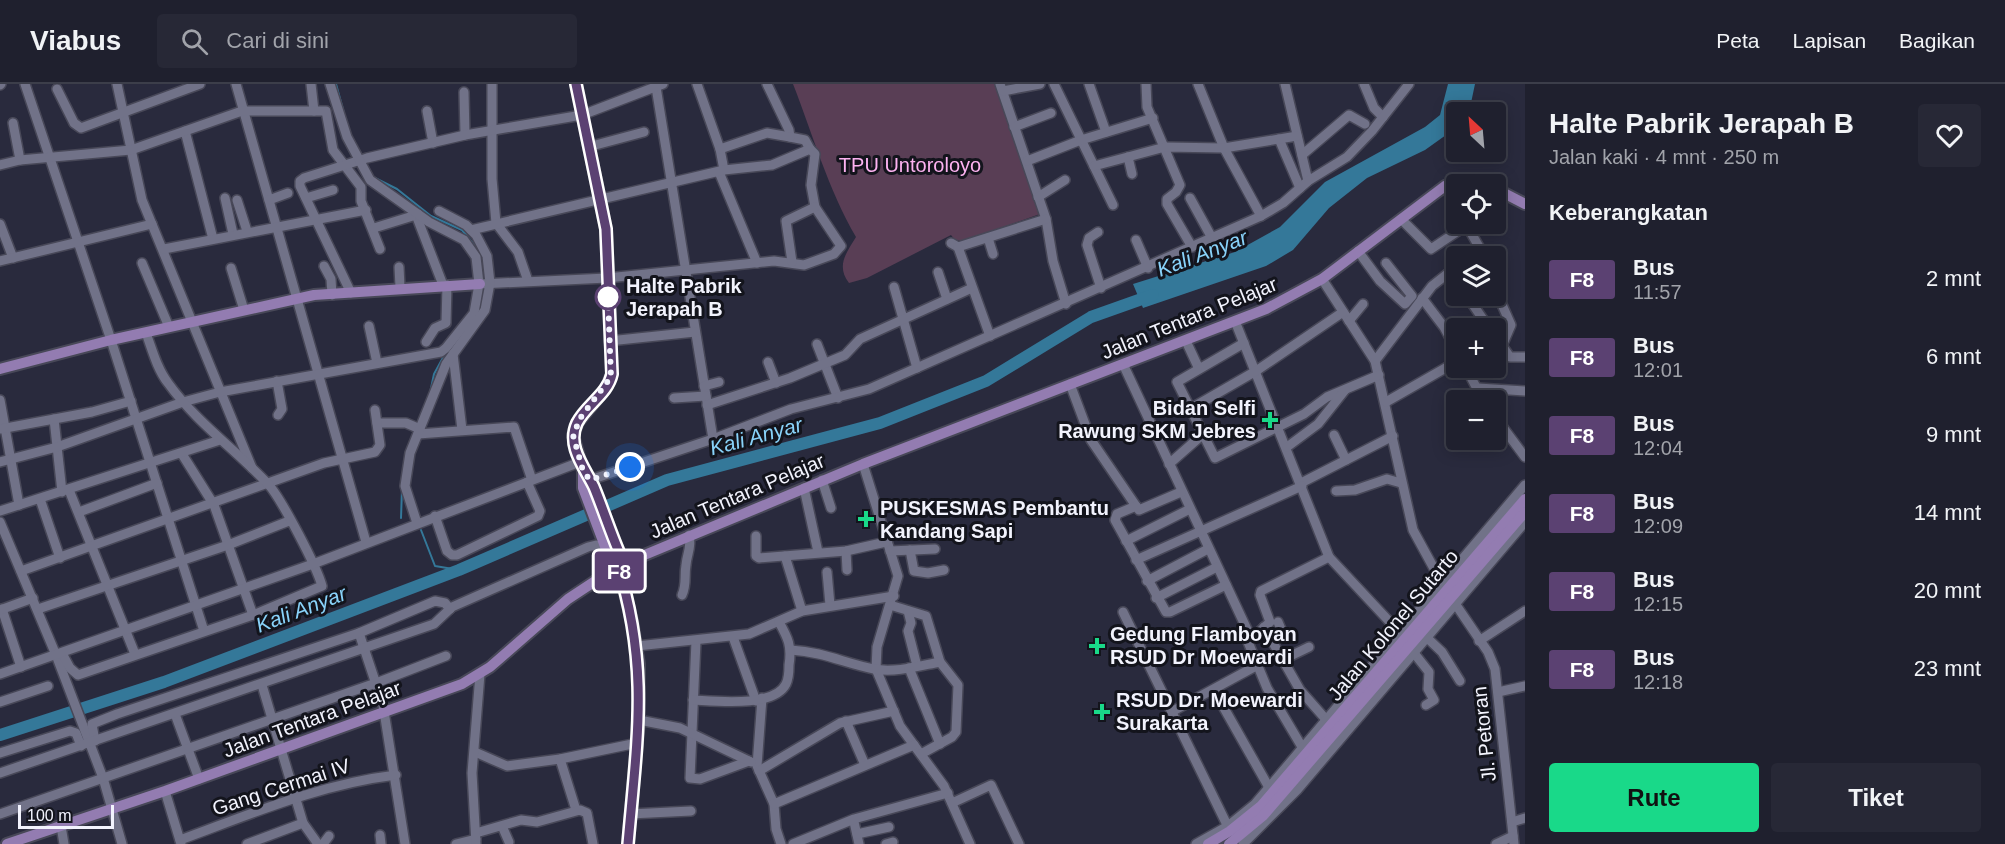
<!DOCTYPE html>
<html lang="id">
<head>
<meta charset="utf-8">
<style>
  :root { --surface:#1f202e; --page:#272836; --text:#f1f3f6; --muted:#a1a3aa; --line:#3c3e4a; --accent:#19d989 }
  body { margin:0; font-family:Helvetica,sans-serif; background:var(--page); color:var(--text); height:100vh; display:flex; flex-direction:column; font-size:22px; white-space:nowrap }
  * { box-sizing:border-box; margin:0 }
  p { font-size:20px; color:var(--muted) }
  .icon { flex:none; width:33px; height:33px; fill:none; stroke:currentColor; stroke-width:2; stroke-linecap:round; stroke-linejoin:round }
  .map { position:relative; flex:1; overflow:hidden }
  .details { display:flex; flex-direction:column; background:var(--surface); width:480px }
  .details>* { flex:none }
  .badge { padding:0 12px; border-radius:4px; font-size:21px; line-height:39px }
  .needle { width:39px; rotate:334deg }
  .fabs { position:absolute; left:1446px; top:18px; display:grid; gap:12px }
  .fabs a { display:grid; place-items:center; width:60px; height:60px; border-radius:6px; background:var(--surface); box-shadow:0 3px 15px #0003,0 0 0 2px var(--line); font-size:30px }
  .scale { position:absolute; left:18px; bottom:15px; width:96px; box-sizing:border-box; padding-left:6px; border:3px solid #f2f3fd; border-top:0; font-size:16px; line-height:21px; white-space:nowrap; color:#f2f3fd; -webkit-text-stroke:4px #13141c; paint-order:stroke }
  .you { position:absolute; width:30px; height:30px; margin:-15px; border:4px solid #fff; border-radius:50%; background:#1a73e8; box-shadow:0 0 0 9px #1a73e833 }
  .map>.badge { position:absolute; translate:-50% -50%; box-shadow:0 0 0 3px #fff }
  h2 { padding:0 24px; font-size:22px; line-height:54px }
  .round { display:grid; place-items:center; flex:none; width:63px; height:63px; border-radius:6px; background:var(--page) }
  .headline { display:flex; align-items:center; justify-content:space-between; height:102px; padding:0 24px }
  h1 { font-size:28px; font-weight:600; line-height:45px }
  .primary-button { display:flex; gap:12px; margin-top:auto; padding:12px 24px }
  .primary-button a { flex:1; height:69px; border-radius:6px; background:var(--accent); color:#111; font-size:24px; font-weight:600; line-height:69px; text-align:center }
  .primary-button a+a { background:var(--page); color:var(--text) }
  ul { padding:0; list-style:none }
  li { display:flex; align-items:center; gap:18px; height:78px; padding:0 24px }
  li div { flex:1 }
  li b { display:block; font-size:22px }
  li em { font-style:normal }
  li .badge { min-width:66px; font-weight:700; text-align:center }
  header { display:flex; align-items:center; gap:36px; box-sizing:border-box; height:84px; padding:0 30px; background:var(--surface); border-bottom:2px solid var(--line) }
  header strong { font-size:28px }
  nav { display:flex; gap:33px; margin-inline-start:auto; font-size:21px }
  .search { width:420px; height:54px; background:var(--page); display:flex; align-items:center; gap:15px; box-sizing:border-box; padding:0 21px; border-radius:6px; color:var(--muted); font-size:22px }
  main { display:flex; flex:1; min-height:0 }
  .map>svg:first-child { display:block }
</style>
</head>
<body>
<header>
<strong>Viabus</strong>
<div class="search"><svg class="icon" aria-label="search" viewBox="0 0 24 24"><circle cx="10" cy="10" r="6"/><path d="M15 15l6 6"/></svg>Cari di sini</div>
<nav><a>Peta</a><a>Lapisan</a><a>Bagikan</a></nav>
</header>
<main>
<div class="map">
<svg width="1525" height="760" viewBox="0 0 1525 760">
  <rect width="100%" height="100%" fill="#292a3d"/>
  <path fill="#593e55" d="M793 0H998L1040 130 963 157 955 156 951 151 867 194 849 199C836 182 846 169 856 153 828 105 813 51 793 0Z"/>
  <polygon fill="#347899" points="1448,0 1475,0 1471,19 1465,28 1456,28 1456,40 1453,46 1425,66 1367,94 1329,124 1293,166 1266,182 1143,224 1133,200 1235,168 1280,143 1325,98 1425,43 1440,31"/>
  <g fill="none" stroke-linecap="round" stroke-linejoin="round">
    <g stroke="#347899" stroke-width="2">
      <polyline points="336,0 344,29"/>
      <polyline points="371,92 397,105 431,132 462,146 480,168 483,180"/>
      <polyline points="479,225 483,213"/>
      <polyline points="430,309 434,290 445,270"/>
      <polyline points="401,434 402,405"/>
      <polyline points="421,446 435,482 459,486"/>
    </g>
    <polyline stroke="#347899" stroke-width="12" points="0,651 164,598 459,486 667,396 880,339 986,297 1091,233 1153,211"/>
    <g stroke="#484858" stroke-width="12">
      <g id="minor">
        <polyline points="25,0 111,256 204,547"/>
        <polyline points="117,0 142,116 252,384"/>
        <polyline points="236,0 366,458"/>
        <polyline points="311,0 314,27"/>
        <polyline points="492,0 492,95 496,139 518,168 528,197"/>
        <polyline points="697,0 720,65 724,86"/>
        <polyline points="767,0 789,46 790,53 805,56 810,65"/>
        <polyline points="1000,0 1046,135 1053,177 1066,220"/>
        <polyline points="1054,0 1113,121"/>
        <polyline points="1089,0 1106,48"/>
        <polyline points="1146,0 1147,23 1180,101 1176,108 1167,115 1167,120 1192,163"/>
        <polyline points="1198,0 1224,64 1261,132"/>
        <polyline points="1285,0 1308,97"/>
        <polyline points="1364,0 1374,24 1383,33"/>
        <polyline points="0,1 1,0"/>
        <polyline points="656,3 713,355"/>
        <polyline points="57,5 74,39 81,44 200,0"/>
        <polyline points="1003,7 1040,0"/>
        <polyline points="464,8 465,51"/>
        <polyline points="427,27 433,59"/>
        <polyline points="13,39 20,76"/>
        <polyline points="1014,43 1051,29"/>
        <polyline points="185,47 213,155"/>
        <polyline points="1279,55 1300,104"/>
        <polyline points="588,63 644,48"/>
        <polyline points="720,65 767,49 790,53"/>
        <polyline points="1302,71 1349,31 1365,40"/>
        <polyline points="1128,73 1132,90"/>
        <polyline points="1027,77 1081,56 1153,34"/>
        <polyline points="0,81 20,76 131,66 242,27 326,27 333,66 361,103 361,117 380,165"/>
        <polyline points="1094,82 1165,63 1224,64 1297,52"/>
        <polyline points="719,88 757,179"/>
        <polyline points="1445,102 1456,122"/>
        <polyline points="1038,113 1065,96"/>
        <polyline points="225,114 233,150"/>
        <polyline points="306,114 333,106"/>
        <polyline points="1190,114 1212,154"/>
        <polyline points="237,116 247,147"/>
        <polyline points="269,116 288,109"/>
        <polyline points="418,130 416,131 443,201"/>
        <polyline points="1401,135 1431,165 1467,141"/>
        <polyline points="0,140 13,174"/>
        <polyline points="1466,140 1482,168 1473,172"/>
        <polyline points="374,144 416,131"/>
        <polyline points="471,146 724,86 772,81 810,65 815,70 811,101 815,123 841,162 834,170 804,181 774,177 607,194 480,200"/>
        <polyline points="1098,148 1089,154 1087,161 1101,204"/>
        <polyline points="988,154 993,170"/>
        <polyline points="1136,156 1148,184"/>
        <polyline points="951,159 958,163 1046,135"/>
        <polyline points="958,163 990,252"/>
        <polyline points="164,165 366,126"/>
        <polyline points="1358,167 1380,197 1405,220 1412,212 1386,179"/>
        <polyline points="0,177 152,140"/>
        <polyline points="792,178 786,137 815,123"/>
        <polyline points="142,179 169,243"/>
        <polyline points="324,182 331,195 332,211"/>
        <polyline points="399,183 400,203"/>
        <polyline points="231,184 244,226"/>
        <polyline points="938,188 947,215"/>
        <polyline points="1322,195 1375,277 1413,446 1443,501"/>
        <polyline points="894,203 917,284"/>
        <polyline points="1496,207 1511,241 1502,262 1496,265"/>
        <polyline points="351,209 300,102 300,97 304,94 367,74 465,51 582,31 663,0"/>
        <polyline points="1467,212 1489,244"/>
        <polyline points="1422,214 1444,243 1456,265"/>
        <polyline points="1235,237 1329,473 1402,551"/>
        <polyline points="1349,237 1363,220"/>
        <polyline points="369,242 377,279"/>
        <polyline points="1496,253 1510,273 1525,273"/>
        <polyline points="609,257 695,248"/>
        <polyline points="1186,257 1199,285"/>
        <polyline points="426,258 435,244 446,239 447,201"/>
        <polyline points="1244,259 1177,298 1215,374 1304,330 1327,313 1379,291"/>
        <polyline points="817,260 838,314"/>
        <polyline points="453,270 462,346"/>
        <polyline points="1375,277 1432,202 1456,183"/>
        <polyline points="768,278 776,299"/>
        <polyline points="1123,280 1251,554"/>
        <polyline points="1466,284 1483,316"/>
        <polyline points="277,297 282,325 278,331"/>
        <polyline points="1070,300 1091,356 1136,422"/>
        <polyline points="704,302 719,298"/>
        <polyline points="1478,304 1525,307"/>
        <polyline points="674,314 706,312"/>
        <polyline points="0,316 19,421"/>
        <polyline points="1386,318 1456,278"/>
        <polyline points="707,321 790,294 845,271 860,255 972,204"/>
        <polyline points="1190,325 1256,287 1343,228"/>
        <polyline points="1496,334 1525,373"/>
        <polyline points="54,335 62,408"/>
        <polyline points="377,339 406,339 420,345"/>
        <polyline points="0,345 92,328 131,317"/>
        <polyline points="418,350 514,343 532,396"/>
        <polyline points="1334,351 1346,376"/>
        <polyline points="1287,363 1318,340 1345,306"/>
        <polyline points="182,370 214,421 253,531"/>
        <polyline points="0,378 57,363 183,318 220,308 441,268 446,264 474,229 479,200 476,173 464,156 429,138 370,96 347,53 330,0"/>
        <polyline points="863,380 898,492 877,563 876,585 900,642 944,702 970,760"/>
        <polyline points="1169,380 1202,351"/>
        <polyline points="822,396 831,424"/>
        <polyline points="584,398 713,355 791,325 869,305 1261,132 1283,119 1308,97 1347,73 1372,47 1409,0"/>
        <polyline points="1301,399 1393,352"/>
        <polyline points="804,404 818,468"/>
        <polyline points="69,406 135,570"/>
        <polyline points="1336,407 1355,406 1387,395 1401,399"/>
        <polyline points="1181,408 1139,426 1136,422 1117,430 1115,436 1166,528 1170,528 1226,501"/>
        <polyline points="40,415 60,474"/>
        <polyline points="0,427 220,356"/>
        <polyline points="79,428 157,399"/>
        <polyline points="435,432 447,467 452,471 457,471 538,432 540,427 527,398"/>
        <polyline points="0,438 56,571 103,694 122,760"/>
        <polyline points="417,439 405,402 410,369 446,280 485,226 490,199 487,172 476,151 466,141 439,127"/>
        <polyline points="756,452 756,472 759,474 846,467 886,458"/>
        <polyline points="1126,457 1190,425"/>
        <polyline points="910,466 914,487 928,489 944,486"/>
        <polyline points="846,467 847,486"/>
        <polyline points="890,467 935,465"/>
        <polyline points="785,472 802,527"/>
        <polyline points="1136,476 1302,402"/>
        <polyline points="21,487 324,379 375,368 380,361 375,326"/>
        <polyline points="827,488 830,521"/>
        <polyline points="1147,497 1208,465"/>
        <path d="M682 511C687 500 684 492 686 481 687 469 692 463 689 451"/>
        <polyline points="1156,514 1217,483"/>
        <polyline points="1452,515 1488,568 1495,585 1514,760"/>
        <polyline points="890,521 926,532 940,578 958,601 956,648 952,653 921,670"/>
        <polyline points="2,525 21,583"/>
        <polyline points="38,525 228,461 289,437"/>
        <polyline points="0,526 33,514"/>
        <polyline points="908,527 911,539 908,547 917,582"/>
        <polyline points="1123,528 1230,747"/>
        <polyline points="1264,543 1300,606 1330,640"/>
        <polyline points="359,549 383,621 405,760"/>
        <polyline points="1422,549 1442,568 1460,597"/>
        <polyline points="733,553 756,617"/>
        <polyline points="696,557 690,694 700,695 749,677"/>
        <polyline points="1272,557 1283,550 1278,538"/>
        <polyline points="1479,557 1525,527"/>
        <polyline points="637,562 749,550 802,527 894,512"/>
        <polyline points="1410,564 1429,588 1428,605 1434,616 1426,621"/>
        <path d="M791 566C824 568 844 579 874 585 895 589 919 582 940 578"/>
        <path d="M62 569 70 584 78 591 253 531 322 502C317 483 281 414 268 400 236 366 196 338 168 299 157 285 152 265 146 249"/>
        <polyline points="1282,576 1309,563"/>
        <polyline points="909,584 940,660"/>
        <polyline points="0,590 313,480 580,378"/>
        <polyline points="262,601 303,739 318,760"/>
        <polyline points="1498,608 1525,602"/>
        <polyline points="762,614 757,682 774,720 776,745 781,760"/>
        <path d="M693 616C715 617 774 624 786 600 789 594 789 587 789 581 792 562 788 554 779 538"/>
        <polyline points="0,618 48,602"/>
        <polyline points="1224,624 1271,707"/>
        <polyline points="1173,627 1256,582"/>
        <polyline points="175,630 199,695"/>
        <polyline points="639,636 680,644 751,678"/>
        <polyline points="846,637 865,681"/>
        <polyline points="95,657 92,640 117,630 359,549 435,517 445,519 450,525"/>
        <polyline points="475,668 507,682 560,675 637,659"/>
        <polyline points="1305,668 1267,604 1248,558 1270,538 1260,511 1261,507 1329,473"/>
        <polyline points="0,669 70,647 76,649 81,662"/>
        <polyline points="560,675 576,726"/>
        <polyline points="759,687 840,639 894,627"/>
        <polyline points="0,689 434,540 452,523 588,463 596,461 602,465 603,490"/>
        <polyline points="165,707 181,760"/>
        <polyline points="952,719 991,701 1019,760"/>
        <polyline points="774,720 914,661"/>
        <polyline points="0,730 376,599 446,572"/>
        <polyline points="630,730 691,727"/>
        <polyline points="854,738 859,760"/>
        <polyline points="1512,738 1525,734"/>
        <polyline points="61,742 64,760"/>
        <polyline points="502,742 509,758"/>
        <polyline points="476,749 521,736 537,738 580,726 587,729 593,760"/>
        <polyline points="857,750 889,743"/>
        <polyline points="380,751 381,760"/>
        <path d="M180 756C251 730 320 700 396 691"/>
        <polyline points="247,760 303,739"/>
        <polyline points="323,760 329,752"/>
        <polyline points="456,760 476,755"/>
        <polyline points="476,760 472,689 480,590"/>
        <polyline points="793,760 854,735 948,709"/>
        <polyline points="886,760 893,758"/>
        <polyline points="1196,760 1228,742 1255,720 1525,401"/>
        <polyline points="1243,760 1297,706 1525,438"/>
        <polyline points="1496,760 1513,752"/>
      </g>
    </g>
    <g stroke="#484858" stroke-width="14">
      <g id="major">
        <polyline points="576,0 606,145 612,290 606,304 578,338 573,351 583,387 583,404 609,473 618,482 632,537 639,580 639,636 628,760"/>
        <polyline points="1496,105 1525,120"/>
        <polyline points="0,285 111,256 314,211 480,200"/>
        <polyline points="583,387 593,401 619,468 617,479"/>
        <polyline points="7,760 165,707 462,600 490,583 568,515 618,482 863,380 1266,225 1322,195 1445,102 1469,98 1481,100"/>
        <polyline points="1208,760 1230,747 1261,722 1525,415"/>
        <polyline points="1229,760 1263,732 1525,428"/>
      </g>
    </g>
    <use href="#minor" stroke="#717288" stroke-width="9"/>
    <use href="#major" stroke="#937cb1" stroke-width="10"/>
  </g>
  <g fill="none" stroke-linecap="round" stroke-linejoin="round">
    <g stroke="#fff" stroke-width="14">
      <path id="line" d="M576 0 606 145 612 290C608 310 586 321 577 339 566 362 585 384 594 403 603 425 610 447 619 468L617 479C650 582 637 656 628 760"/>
    </g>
    <use href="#line" stroke="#5b4172" stroke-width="9"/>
    <polyline stroke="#f2f3fd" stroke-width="6" stroke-dasharray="0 10.8" points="608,213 611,293 581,333 573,351 583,387 590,396 630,383"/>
  </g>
  <circle fill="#fff" stroke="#5b4172" stroke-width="3" cx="608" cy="213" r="12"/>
  <g fill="#19d989" stroke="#13141c" stroke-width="2">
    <path d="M1267 327h6v6h6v6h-6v6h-6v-6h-6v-6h6z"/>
    <path d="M863 426h6v6h6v6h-6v6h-6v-6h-6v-6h6z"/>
    <path d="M1094 553h6v6h6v6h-6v6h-6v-6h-6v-6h6z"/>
    <path d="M1099 619h6v6h6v6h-6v6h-6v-6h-6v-6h6z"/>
  </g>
  <g text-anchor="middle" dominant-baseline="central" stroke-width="6" stroke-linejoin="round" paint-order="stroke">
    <g font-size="20" fill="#fcb2f0" stroke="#13141c">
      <text x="910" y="81">TPU Untoroloyo</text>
    </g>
    <g font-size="20" font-weight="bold" fill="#f2f3fd" stroke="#13141c" text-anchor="start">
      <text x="626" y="202">Halte Pabrik<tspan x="626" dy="23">Jerapah B</tspan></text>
    </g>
    <g font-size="20" fill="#f2f3fd" stroke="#13141c">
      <text transform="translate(1189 234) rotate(-22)">Jalan Tentara Pelajar</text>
      <text transform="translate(737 412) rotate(-23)">Jalan Tentara Pelajar</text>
      <text transform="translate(1393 541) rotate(-50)">Jalan Kolonel Sutarto</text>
      <text transform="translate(312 635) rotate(-20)">Jalan Tentara Pelajar</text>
      <text transform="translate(1484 650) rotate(-96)">Jl. Petoran</text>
      <text transform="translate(281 703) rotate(-18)">Gang Cermai IV</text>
    </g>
    <g font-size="20" font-weight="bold" fill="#f2f3fd" stroke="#13141c" text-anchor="start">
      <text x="1256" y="324" text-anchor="end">Bidan Selfi<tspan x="1256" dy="23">Rawung SKM Jebres</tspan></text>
      <text x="880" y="424">PUSKESMAS Pembantu<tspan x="880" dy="23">Kandang Sapi</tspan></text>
      <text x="1110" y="550">Gedung Flamboyan<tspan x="1110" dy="23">RSUD Dr Moewardi</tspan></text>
      <text x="1116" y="616">RSUD Dr. Moewardi<tspan x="1116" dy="23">Surakarta</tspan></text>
    </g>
    <g font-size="21" font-style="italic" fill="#89d3fa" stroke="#13141c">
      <text transform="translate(1202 169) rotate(-21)">Kali Anyar</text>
      <text transform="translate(756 352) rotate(-15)">Kali Anyar</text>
      <text transform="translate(301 525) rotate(-21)">Kali Anyar</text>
    </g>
  </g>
</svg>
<div class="fabs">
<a><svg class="needle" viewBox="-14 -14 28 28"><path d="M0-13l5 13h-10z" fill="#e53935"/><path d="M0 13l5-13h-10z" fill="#a1a3aa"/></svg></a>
<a><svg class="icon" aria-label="locate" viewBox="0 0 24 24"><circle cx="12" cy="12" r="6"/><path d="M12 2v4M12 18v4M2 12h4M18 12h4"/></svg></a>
<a><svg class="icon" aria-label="layers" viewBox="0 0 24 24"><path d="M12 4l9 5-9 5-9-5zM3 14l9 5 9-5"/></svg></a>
<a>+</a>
<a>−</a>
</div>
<div class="scale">100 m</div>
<div class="you" style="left:630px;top:383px"></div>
<b class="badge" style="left:619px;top:487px;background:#5b4172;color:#fff">F8</b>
</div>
<section class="details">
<div class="headline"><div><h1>Halte Pabrik Jerapah B</h1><p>Jalan kaki · 4 mnt · 250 m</p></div><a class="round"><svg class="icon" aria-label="heart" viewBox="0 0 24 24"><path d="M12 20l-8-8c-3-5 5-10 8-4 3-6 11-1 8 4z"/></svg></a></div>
<h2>Keberangkatan</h2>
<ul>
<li><span class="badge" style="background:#5b4172;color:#fff">F8</span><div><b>Bus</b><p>11:57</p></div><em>2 mnt</em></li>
<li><span class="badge" style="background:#5b4172;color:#fff">F8</span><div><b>Bus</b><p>12:01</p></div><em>6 mnt</em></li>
<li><span class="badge" style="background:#5b4172;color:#fff">F8</span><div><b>Bus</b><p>12:04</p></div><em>9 mnt</em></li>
<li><span class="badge" style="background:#5b4172;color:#fff">F8</span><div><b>Bus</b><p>12:09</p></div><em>14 mnt</em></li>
<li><span class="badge" style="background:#5b4172;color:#fff">F8</span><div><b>Bus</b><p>12:15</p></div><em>20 mnt</em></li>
<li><span class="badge" style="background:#5b4172;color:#fff">F8</span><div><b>Bus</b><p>12:18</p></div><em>23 mnt</em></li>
</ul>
<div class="primary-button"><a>Rute</a><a>Tiket</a></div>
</section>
</main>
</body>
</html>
